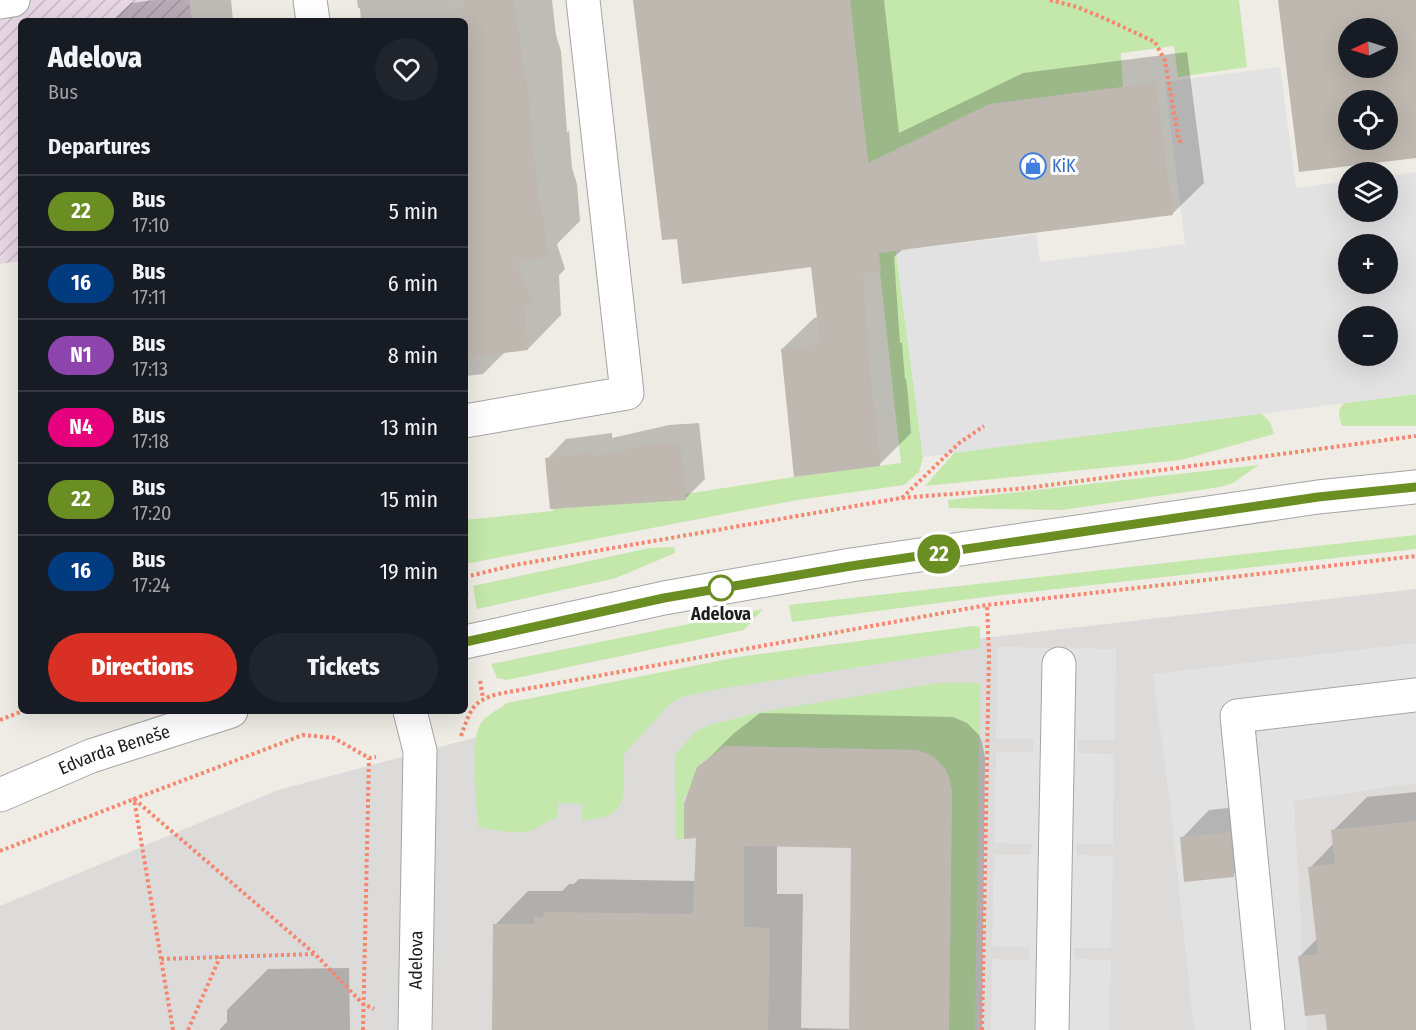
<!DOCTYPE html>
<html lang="en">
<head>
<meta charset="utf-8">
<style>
  :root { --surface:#171b24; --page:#20242c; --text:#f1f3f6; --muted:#9ea1a6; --line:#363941; --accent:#d93025 }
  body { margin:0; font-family:"Fira Sans Condensed",sans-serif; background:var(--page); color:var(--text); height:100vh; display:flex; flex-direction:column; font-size:22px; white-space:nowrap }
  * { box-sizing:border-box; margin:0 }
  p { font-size:20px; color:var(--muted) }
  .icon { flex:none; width:33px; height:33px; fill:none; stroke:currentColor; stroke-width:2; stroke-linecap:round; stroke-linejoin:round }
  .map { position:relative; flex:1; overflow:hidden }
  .panel { position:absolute; left:18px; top:18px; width:450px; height:696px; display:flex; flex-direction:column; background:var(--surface); border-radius:9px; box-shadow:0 6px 24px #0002 }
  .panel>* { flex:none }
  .badge { padding:0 12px; border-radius:20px; font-size:21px; line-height:39px }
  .needle { width:39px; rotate:266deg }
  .fabs { position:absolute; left:1338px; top:18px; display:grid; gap:12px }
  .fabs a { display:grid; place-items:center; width:60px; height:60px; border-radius:50%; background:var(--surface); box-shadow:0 6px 24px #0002; font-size:30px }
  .map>.badge { position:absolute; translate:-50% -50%; box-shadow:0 0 0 3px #fff }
  h2 { padding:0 30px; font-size:22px; line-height:54px }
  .round { display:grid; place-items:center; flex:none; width:63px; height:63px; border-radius:32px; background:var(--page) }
  .headline { display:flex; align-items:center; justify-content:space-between; height:102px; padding:0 30px }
  h1 { font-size:28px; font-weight:800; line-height:45px }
  .cta { display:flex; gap:12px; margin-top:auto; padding:12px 30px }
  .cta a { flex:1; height:69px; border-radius:36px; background:var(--accent); color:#fff; font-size:24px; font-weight:800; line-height:69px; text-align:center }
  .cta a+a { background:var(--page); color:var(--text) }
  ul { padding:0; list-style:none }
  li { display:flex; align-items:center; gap:18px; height:72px; padding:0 30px; border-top:2px solid var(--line) }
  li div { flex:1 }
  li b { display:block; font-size:22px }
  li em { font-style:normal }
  li .badge { min-width:66px; font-weight:700; text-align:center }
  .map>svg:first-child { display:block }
</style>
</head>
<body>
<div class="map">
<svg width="1416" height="1030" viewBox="0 0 1416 1030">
  <defs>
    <pattern id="industrial-furrows" width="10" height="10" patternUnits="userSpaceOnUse" patternTransform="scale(1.5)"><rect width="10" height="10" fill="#e7d6e3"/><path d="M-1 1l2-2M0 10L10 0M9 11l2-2" fill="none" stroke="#c6b7c2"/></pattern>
  </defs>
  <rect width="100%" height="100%" fill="#eeece4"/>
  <polygon fill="#dcdbda" points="1416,589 1416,1030 0,1030 0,906 278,790 752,664"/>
  <polygon fill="url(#industrial-furrows)" points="0,0 189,0 192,21 21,21 21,261 0,264"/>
  <g fill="#c4e7ab">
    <polygon points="850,0 1239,0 1247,67 1178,77 1174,46 1121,53 1123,87 990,104 897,149 910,249 896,252 923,457 919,472 904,485 797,500 465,564 465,520 553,511 553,508 577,506 580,507 686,494 794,477 901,463"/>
    <path d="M1416 394V426H1342C1339 415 1336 410 1345 403Z"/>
    <polygon points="1261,413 1270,422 1274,434 1181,460 925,486 955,452"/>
    <polygon points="1259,465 1233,483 1220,487 1062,510 949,508 948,500"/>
    <polygon points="1416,535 1416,549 993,596 792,622 789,605"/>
    <polygon points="674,547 675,553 616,578 477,609 473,586 650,548"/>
    <polygon points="763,609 744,630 507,680 497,678 491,664"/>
    <path d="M974 626 980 627V648L713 690 682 697 670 704 624 754C623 794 633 817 582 821V804L558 803 557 819C543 821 546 824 536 829 521 836 493 830 478 827 477 804 469 741 481 723 486 715 500 709 507 703L738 657Z"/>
    <path d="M937 683H980L975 1030H949L952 792C950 770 939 757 918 750L721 746 722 756 696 795H684V839L676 838 675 755 694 733 709 725 761 712Z"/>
  </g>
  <g fill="#e2e2e2" fill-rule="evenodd">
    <path d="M1280 67 1296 188 1348 181V212H1388V176L1416 172V394L923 457 896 251 1036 234 1040 262 1185 244 1165 82ZM1348 244H1388V284H1348ZM1348 316H1388V356H1348Z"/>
    <polygon points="1416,643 1416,783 1294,801 1307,1030 1194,1030 1171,814 1153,674"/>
    <polygon points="998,647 1116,649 1115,740 1078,740 1079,753 1114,754 1113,844 1076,844 1077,855 1113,856 1111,948 1074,948 1075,959 1111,960 1109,1030 991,1030 992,959 1029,960 1029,947 992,946 994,854 1030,855 1032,844 994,843 996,752 1033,752 1034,739 996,738"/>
  </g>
  <g fill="#0003" fill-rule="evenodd">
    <polygon points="154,0 231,0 233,21 112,21 131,3"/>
    <polygon points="357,0 552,0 556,35 561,51 567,132 569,131 572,168 577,184 580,221 557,244 565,269 559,275 561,315 528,349 506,351 483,374 465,376 465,21 361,21 360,8 358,8"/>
    <polygon points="634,0 884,0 899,133 1023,73 1187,52 1204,183 1172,214 904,248 894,257 900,343 902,343 905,379 906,379 908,395 911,433 879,465 782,349 814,318 818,317 812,265 678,237"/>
    <path d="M1280 0H1416V156L1301 171ZM1348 28H1388V68H1348ZM1348 100H1388V140H1348Z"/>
    <polygon points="699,423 705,479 686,498 547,459 566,439 612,433 612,438 669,425"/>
    <path d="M760 713 953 717 967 723 979 735 982 742 985 758 982 1030H494L495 925 528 891H562L569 884H574L579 879 696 881 699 768 733 734ZM777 845 852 847 850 1029 801 1028 803 894H777Z"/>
    <polygon points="1416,792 1416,1030 1328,1030 1326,1013 1299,957 1318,938 1310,868 1334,843 1333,831 1367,797"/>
    <polygon points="1257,805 1261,847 1233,875 1182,838 1209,810"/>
    <polygon points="349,968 350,1030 219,1030 227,1022 227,1010 268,969"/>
  </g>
  <g fill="#bfb8b0" fill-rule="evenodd">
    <polygon points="465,0 514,0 518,32 520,32 523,70 528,85 534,165 536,164 539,202 544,218 547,257 517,261 532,304 525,305 528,350 465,358"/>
    <polygon points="633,0 849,0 868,163 990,104 1156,83 1173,215 879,253 881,272 863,274 870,374 871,374 874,410 875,410 877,427 880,466 794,477 781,349 820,344 811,267 682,284 677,239 662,240"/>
    <path d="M1278 0H1416V158L1299 172ZM1348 28H1388V68H1348ZM1348 100H1388V140H1348Z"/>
    <polygon points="680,442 686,500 550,509 545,458 593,452 593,457 648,444"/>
    <polygon points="725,746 918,750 934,757 945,769 949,777 952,792 949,1030 849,1030 851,848 744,846 744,927 770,928 768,1030 492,1030 493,924 534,924 534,917 543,918 544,912 693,914 696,838 684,839 684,804 697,767"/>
    <polygon points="1416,821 1416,1030 1327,1030 1325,1014 1305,1016 1298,956 1318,954 1308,867 1335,864 1331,830"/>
    <polygon points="1230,832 1234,877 1184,882 1180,837"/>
  </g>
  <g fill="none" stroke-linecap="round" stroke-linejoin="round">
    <g stroke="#a5a5a5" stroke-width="35">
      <g id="minor">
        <polyline points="310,0 313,21"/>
        <polyline points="0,2 13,0"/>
        <polyline points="465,421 627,393 583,0"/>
        <polyline points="465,642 664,598 851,565 1318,497 1416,487"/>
        <polyline points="410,711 420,751 415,1030"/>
        <path id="s1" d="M0 795 91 756 231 711"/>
        <polyline points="1052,1030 1059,664"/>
        <polyline points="1268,1030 1237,716 1416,695"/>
      </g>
    </g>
    <g stroke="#f6866d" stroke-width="4" stroke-dasharray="3 3" stroke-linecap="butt">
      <polyline points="1050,0 1077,7 1106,19 1155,42 1165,61 1179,141 1185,142"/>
      <polyline points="902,498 958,444 984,426"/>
      <polyline points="465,577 515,565 901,498 1027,488 1416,436"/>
      <polyline points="465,585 467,597"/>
      <polyline points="480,681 483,698"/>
      <polyline points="0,720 23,711"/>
      <path d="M461 736C470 712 471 701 498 694L987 605 1416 556"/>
      <polyline points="0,851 134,799 315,954 363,1004 374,1009"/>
      <polyline points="161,959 314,954"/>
      <polyline points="173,1030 134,799 303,735 334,738 369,758 376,757"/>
      <polyline points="188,1030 220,957"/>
      <polyline points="363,1030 369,758"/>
      <polyline points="982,1030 989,653 987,605"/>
    </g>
    <use href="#minor" stroke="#fff" stroke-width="33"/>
  </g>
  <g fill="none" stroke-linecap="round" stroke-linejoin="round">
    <g stroke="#fff" stroke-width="14">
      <polyline id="line" points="465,642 664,598 851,566 1318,497 1416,487"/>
    </g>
    <use href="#line" stroke="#6b8e23" stroke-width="9"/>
  </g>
  <defs>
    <g id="shop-ring" transform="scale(1.35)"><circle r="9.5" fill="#fff" stroke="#3f7fe0" stroke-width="1.5"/><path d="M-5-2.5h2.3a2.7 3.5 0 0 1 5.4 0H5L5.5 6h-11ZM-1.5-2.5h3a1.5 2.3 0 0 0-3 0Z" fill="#3f7fe0"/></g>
  </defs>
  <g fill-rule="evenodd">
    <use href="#shop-ring" x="1033" y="166"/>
  </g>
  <circle fill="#fff" stroke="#6b8e23" stroke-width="3" cx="721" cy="588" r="12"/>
  <g text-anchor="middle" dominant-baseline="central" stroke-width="6" stroke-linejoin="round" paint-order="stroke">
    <g font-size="18" fill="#366cbe" stroke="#fff" text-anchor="start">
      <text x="1052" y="166">KiK</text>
    </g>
    <g font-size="18" font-weight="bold" fill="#1e1e1e" stroke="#fff">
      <text x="721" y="614">Adelova</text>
    </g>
    <g font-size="18" fill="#1e1e1e" stroke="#fff">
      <text stroke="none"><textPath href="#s1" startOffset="123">Edvarda Beneše</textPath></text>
      <text transform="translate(416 960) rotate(-89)">Adelova</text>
    </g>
  </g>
</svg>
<div class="fabs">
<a><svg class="needle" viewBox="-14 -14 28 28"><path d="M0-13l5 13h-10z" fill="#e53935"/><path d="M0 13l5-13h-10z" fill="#9ea1a6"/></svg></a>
<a><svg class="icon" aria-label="locate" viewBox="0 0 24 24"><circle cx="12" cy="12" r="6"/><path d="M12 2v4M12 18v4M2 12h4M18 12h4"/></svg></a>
<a><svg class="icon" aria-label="layers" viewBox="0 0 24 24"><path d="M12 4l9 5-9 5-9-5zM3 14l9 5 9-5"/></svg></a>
<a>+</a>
<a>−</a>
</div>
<b class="badge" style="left:939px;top:554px;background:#6b8e23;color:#fff">22</b>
<section class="panel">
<div class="headline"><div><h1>Adelova</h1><p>Bus</p></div><a class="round"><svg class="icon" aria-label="heart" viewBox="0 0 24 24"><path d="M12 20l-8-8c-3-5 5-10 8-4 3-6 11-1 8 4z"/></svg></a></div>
<h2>Departures</h2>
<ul>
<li><span class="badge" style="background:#6b8e23;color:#fff">22</span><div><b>Bus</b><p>17:10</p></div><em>5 min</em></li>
<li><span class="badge" style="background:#003b80;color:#fff">16</span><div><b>Bus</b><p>17:11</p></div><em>6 min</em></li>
<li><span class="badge" style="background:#8e44ad;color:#fff">N1</span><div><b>Bus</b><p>17:13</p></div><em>8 min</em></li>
<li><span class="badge" style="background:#e6007e;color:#fff">N4</span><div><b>Bus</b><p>17:18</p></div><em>13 min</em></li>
<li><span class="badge" style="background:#6b8e23;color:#fff">22</span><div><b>Bus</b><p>17:20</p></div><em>15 min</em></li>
<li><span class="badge" style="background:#003b80;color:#fff">16</span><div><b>Bus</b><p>17:24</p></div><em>19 min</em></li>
</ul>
<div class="cta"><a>Directions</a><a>Tickets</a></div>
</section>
</div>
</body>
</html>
